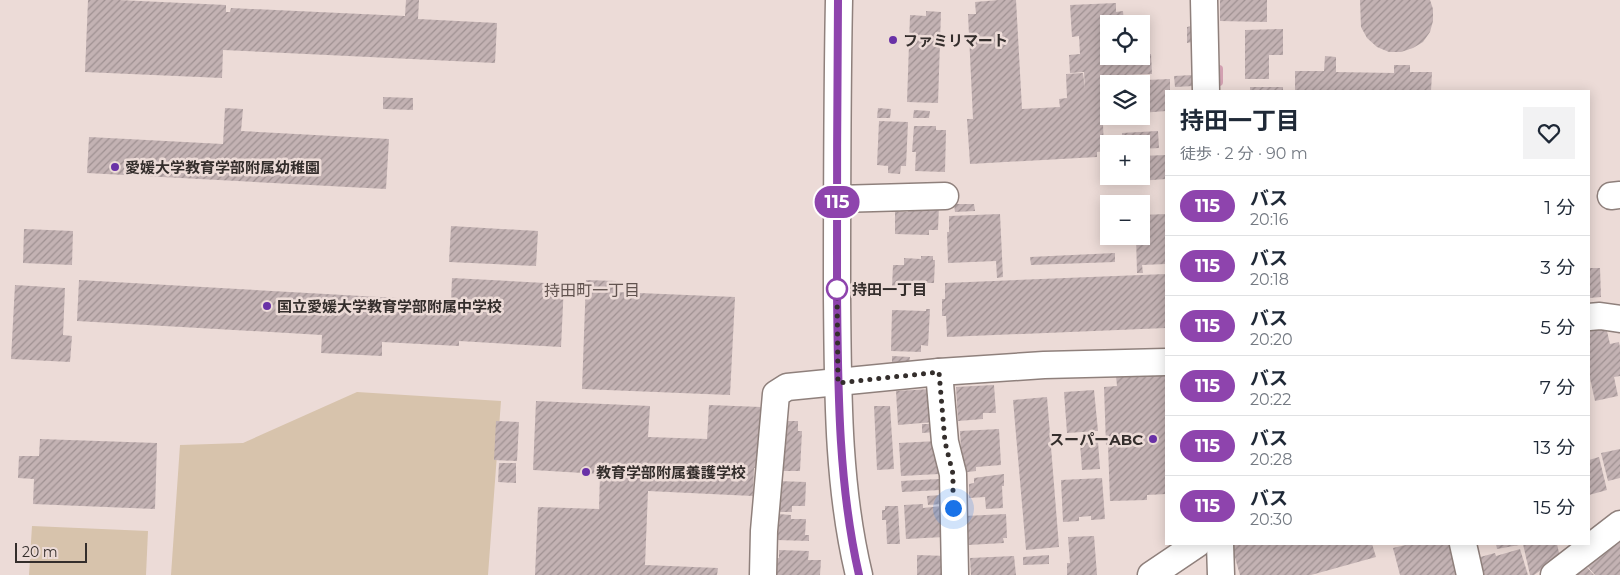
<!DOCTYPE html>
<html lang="ja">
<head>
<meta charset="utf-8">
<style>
  :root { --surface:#fff; --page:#f2f2f3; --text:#1f2937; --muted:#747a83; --line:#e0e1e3 }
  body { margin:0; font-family:Montserrat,"Noto Sans JP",sans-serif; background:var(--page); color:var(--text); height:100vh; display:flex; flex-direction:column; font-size:19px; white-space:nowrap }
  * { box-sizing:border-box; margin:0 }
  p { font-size:16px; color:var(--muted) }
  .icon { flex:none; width:28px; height:28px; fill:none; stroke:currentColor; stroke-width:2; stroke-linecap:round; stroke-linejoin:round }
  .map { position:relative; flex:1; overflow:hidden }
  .details { position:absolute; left:1165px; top:90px; width:425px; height:455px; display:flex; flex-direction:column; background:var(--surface); border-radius:0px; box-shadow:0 2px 12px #0003 }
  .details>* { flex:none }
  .badge { padding:0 10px; border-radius:16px; font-size:18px; line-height:32px }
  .buttons { position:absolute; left:1100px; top:15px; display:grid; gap:10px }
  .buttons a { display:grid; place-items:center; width:50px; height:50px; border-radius:0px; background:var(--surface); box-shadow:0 2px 12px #0003; font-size:25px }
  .scale { position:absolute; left:15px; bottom:12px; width:72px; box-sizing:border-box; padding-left:5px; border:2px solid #342e2c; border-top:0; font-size:14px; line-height:18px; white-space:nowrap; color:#342e2c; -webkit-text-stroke:4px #ecdbd7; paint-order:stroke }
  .you { position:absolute; width:25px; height:25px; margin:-12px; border:4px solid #fff; border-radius:50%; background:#1a73e8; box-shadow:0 0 0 8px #1a73e833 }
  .map>.badge { position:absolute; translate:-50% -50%; box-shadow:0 0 0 2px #fff }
  .round { display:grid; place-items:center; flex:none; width:52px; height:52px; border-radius:0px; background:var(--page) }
  .head { display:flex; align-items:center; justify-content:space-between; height:85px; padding:0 15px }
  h1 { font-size:24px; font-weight:700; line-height:38px }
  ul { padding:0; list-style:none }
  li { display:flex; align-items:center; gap:15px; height:60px; padding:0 15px; border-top:1px solid var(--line) }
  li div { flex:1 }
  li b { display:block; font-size:19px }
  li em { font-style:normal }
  li .badge { min-width:55px; font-weight:700; text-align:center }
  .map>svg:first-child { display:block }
</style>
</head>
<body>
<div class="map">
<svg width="1620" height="575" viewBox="0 0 1620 575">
  <defs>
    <pattern id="building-hatch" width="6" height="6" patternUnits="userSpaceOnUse" patternTransform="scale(1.25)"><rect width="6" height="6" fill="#c3b2b3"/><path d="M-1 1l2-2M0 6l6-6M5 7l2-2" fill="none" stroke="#9f9192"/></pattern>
  </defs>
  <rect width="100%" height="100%" fill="#ecdbd7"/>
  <g fill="#d7c3ac">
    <polygon points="357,392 501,401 488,575 171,575 180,445 243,443"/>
    <polygon points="32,526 148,531 146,575 29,575"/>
  </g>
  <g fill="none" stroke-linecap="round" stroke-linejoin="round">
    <polyline stroke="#d2a0b1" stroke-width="8" points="1219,69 1219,82"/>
  </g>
  <g fill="url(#building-hatch)">
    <polygon points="88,0 118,0 226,5 226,12 230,12 231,8 405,16 406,0 419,0 418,19 497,23 495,63 223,50 222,78 85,72"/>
    <polygon points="999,0 1016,0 1022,109 1060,107 1059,99 1067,98 1066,74 1083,73 1085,89 1084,72 1070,73 1069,55 1080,54 1079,36 1072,37 1070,5 1116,3 1116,12 1123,11 1124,24 1109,24 1109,56 1141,56 1141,55 1151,54 1152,74 1124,75 1113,84 1109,84 1108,87 1101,88 1102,107 1104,107 1105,124 1103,124 1104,151 1097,152 1097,157 970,164 967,119 973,119 968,14 976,14 975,2"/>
    <polygon points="1220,0 1267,0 1267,22 1220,21"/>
    <polygon points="1360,0 1430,0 1433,9 1433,21 1430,32 1423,42 1413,48 1401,52 1389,52 1377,47 1367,38 1361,27"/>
    <polygon points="926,11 941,12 938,103 907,102 910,15 926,16"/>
    <polygon points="1192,26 1192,42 1187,43 1187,27"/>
    <polygon points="1283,29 1283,55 1269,55 1269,79 1245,79 1245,30"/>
    <polygon points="1325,56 1336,57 1336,72 1394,73 1394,65 1410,65 1410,72 1432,72 1431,91 1295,91 1295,71 1324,71"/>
    <polygon points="1193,75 1194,86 1175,87 1174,76"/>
    <polygon points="1170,79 1170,91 1166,91 1166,111 1141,113 1141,84 1122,84 1122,81"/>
    <rect x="1250" y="87" width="33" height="4"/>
    <polygon points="383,97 413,98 413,110 383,109"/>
    <polygon points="225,108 243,109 241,131 389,139 386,189 87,173 89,137 223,144"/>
    <polygon points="878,108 891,109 890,118 877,118"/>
    <polygon points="914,110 930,111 929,118 913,118"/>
    <polygon points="1118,116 1138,116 1139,121 1118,122"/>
    <polygon points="879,121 908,122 906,166 901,166 900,174 888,173 888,166 877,165"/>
    <polygon points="914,126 936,126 936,130 946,130 945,172 915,171 916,152 912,152"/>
    <polygon points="1158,131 1159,148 1141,149 1141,144 1122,144 1122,133"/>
    <polygon points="1166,155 1166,179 1138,181 1138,176 1141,176 1141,156"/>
    <polygon points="1117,176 1134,176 1135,182 1118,183"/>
    <polygon points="954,204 974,204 975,211 955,212"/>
    <polygon points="908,206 939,206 938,230 929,230 929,235 895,234 895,211 908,212"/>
    <polygon points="1000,214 1003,277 997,278 996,261 948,263 947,232 949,232 949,216"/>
    <polygon points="1166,214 1166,264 1142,265 1143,273 1137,273 1136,236 1141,236 1142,215"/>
    <polygon points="451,226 538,231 536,266 449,262"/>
    <polygon points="24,229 73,231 72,265 23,263"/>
    <polygon points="1115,253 1115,262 1031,265 1030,257"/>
    <polygon points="921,256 933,256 933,260 935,260 934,283 927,283 927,288 892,287 893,265 904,265 904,258 921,259"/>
    <polygon points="1589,268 1600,268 1601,297 1589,298"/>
    <polygon points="1166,274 1166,328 947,337 946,316 942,316 942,299 945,299 945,283"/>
    <polygon points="452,278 564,284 561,347 459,341 459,346 382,342 382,356 321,353 322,335 77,321 79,280 451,301"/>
    <polygon points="586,280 616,281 615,292 735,297 730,395 582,389"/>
    <polygon points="15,285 65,288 63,335 72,336 70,362 11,359"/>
    <polygon points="926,309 930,309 928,346 921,345 921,352 891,351 892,310 926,311"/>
    <polygon points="1606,327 1610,344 1619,342 1620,348 1620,376 1614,377 1618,396 1595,401 1589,374 1589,331"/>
    <polygon points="892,356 910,357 909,363 892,363"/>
    <polygon points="1166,374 1166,494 1147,495 1147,500 1110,501 1108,445 1106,445 1104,387 1117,386 1116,376"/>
    <polygon points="994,385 996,413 983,413 983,419 958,421 956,387"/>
    <polygon points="932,389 934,422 898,425 896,391"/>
    <polygon points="1094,390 1098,431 1067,433 1064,392"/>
    <polygon points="1047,397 1059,547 1026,550 1013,400"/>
    <polygon points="536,401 650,406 648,437 707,439 709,405 761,407 759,446 763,468 754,468 753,496 648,491 645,565 718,568 717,575 535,575 538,507 599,509 600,474 533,470"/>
    <polygon points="874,406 890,406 894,469 877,470"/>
    <polygon points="496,421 519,422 517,461 494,460"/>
    <polygon points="779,421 798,421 798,431 802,431 800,471 777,471"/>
    <polygon points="922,424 936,424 936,432 922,433"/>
    <polygon points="999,429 1001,465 976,467 976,471 960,473 959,448 961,448 960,431"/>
    <polygon points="40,439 157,443 155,509 33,504 34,479 18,478 19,456 39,456"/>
    <polygon points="937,441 939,474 901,476 899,443"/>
    <polygon points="1098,442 1100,469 1082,470 1080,443"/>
    <polygon points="1620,449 1620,478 1608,481 1601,453"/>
    <polygon points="1599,457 1607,490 1589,495 1589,460"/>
    <polygon points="499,463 516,463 516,483 498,482"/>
    <polygon points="1004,474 1004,486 1002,486 1003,508 986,509 985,497 969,498 969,484 974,483 974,478"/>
    <polygon points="1102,478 1105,519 1091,520 1091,516 1079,517 1079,521 1063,522 1061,480"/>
    <polygon points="939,479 940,490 902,492 901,481"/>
    <polygon points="777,481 806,482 805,506 792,506 792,512 778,512"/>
    <polygon points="941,495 942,504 928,505 927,496"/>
    <polygon points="923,504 923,508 942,506 944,537 906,539 904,505"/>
    <polygon points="885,506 898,506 900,544 887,544 886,520 882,520 882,510 885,510"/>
    <polygon points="778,514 791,515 791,519 806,519 805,535 809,535 809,541 777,540"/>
    <polygon points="1006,514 1007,538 1003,538 1004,543 968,545 968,534 966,533 965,516"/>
    <polygon points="1094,536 1097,575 1067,575 1067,563 1070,563 1068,537"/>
    <polygon points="1620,541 1620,575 1595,575 1587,566"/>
    <polygon points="1231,544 1372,544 1376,557 1311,575 1240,575"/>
    <polygon points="1410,544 1453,544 1461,575 1400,575 1393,548"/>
    <polygon points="1496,544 1518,544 1519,545 1497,549"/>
    <polygon points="1523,544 1557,544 1560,557 1534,575 1530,575"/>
    <polygon points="1520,549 1528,575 1478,575 1473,559 1495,553 1496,556"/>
    <polygon points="779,550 809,551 808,560 821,560 820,575 770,575 771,558 779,558"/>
    <polygon points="917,555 946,556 945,575 917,575"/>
    <polygon points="1049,555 1049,564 1023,565 1023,557"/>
    <polygon points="1014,556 1016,575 971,575 970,558"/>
    <polygon points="1584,564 1594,575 1571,575"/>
  </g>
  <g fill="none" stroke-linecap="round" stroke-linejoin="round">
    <g stroke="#8f807c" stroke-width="29">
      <g id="minor">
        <path d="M839 0C837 99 837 197 837 296 838 389 837 484 859 575"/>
        <polyline points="1204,0 1206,91"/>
        <polyline points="1611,196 1620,195"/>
        <polyline points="837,199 945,196"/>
        <polyline points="1589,317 1600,316 1620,319"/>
        <polyline points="939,372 945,442 953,474 955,575"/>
        <polyline points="1220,544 1221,575"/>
        <polyline points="1463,544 1470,575"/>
        <polyline points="763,575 764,531 776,394 787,387 939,372 1044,365 1166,362"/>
        <polyline points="1151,575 1197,544"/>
        <polyline points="1554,575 1620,524"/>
      </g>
    </g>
    <use href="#minor" stroke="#fff" stroke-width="26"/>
  </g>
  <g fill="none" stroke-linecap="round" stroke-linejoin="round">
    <g stroke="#fff" stroke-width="11">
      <path id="line" d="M838 0C837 97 837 195 837 292 838 386 838 483 859 575"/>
    </g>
    <use href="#line" stroke="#8e44ad" stroke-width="8"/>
    <polyline stroke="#342e2c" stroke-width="5" stroke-dasharray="0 9" points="837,289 838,383 939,372 945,442 953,474 953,508"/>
  </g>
  <g fill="#6931a7" stroke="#ecdbd7" stroke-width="2">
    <circle cx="893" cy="40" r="5"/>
    <circle cx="115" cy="167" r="5"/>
    <circle cx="267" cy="306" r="5"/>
    <circle cx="1153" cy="439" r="5"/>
    <circle cx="586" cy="472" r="5"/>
  </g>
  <circle fill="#fff" stroke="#8e44ad" stroke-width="2.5" cx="837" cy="289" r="10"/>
  <g text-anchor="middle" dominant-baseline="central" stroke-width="5" stroke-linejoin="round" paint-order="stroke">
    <g font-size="15" font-weight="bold" fill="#342e2c" stroke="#ecdbd7" text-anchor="start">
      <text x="903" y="40">ファミリマート</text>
      <text x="125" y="167">愛媛大学教育学部附属幼稚園</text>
      <text x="277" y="306">国立愛媛大学教育学部附属中学校</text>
      <text x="1143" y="439" text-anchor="end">スーパーABC</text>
      <text x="596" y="472">教育学部附属養護学校</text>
    </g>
    <g font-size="15" font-weight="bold" fill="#342e2c" stroke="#ecdbd7" text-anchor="start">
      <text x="852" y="289">持田一丁目</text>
    </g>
    <g font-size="16" fill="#61534f" stroke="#ecdbd7">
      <text x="592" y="290">持田町一丁目</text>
    </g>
  </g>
</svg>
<div class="buttons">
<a><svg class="icon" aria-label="locate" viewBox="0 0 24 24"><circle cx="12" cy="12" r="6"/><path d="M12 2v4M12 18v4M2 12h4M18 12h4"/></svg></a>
<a><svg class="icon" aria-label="layers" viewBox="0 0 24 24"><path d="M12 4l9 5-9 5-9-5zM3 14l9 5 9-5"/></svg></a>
<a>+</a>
<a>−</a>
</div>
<div class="scale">20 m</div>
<div class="you" style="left:953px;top:508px"></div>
<b class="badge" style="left:837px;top:202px;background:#8e44ad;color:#fff">115</b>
<section class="details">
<div class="head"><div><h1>持田一丁目</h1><p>徒歩 · 2 分 · 90 m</p></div><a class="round"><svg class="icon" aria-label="heart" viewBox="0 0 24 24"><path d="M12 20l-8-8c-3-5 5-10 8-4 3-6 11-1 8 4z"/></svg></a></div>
<ul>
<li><span class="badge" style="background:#8e44ad;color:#fff">115</span><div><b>バス</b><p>20:16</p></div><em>1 分</em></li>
<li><span class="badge" style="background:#8e44ad;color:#fff">115</span><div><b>バス</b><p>20:18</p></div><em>3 分</em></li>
<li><span class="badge" style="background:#8e44ad;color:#fff">115</span><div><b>バス</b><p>20:20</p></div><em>5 分</em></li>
<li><span class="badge" style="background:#8e44ad;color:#fff">115</span><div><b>バス</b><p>20:22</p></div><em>7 分</em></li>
<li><span class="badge" style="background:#8e44ad;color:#fff">115</span><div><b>バス</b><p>20:28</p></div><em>13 分</em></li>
<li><span class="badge" style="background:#8e44ad;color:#fff">115</span><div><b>バス</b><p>20:30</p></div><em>15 分</em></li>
</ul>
</section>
</div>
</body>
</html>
